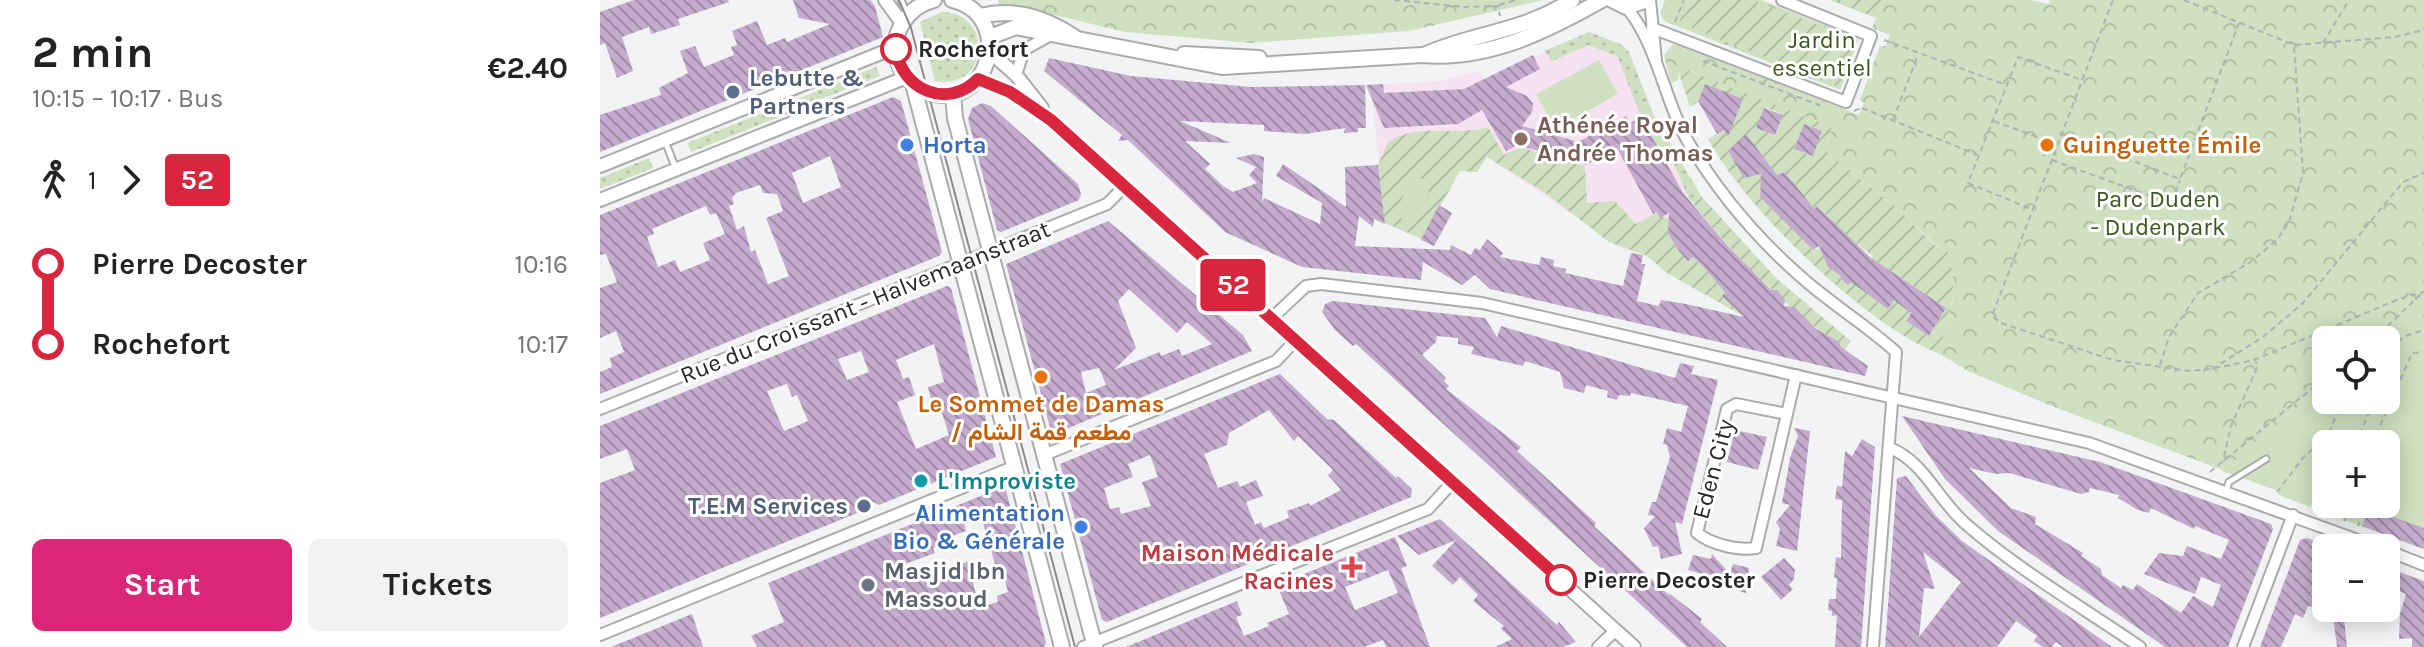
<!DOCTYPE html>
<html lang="en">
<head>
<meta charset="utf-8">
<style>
  :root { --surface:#fff; --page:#f2f2f2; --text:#222; --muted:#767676; --accent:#db2777 }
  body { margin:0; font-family:Karla,Vazirmatn,sans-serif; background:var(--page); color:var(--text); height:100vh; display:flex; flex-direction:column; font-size:30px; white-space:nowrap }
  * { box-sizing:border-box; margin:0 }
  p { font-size:26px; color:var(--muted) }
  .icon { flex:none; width:44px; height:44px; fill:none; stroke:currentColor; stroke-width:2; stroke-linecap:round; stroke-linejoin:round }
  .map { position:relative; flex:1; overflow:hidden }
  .panel { display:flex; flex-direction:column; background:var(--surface); width:600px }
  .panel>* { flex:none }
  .badge { padding:0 16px; border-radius:6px; font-size:28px; line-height:52px }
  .tools { position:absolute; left:1712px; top:326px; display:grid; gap:16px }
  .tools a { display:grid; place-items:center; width:88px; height:88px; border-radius:12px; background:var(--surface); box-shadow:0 4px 20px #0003; font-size:40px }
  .map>.badge { position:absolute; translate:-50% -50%; box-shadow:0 0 0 4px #fff }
  .legs { display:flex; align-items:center; gap:12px; height:88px; padding:0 32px; font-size:26px }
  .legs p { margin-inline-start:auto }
  .overview { display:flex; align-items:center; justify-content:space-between; height:136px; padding:0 32px }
  h1 { font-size:44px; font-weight:700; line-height:60px }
  .primary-button { display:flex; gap:16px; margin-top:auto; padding:16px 32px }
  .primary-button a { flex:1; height:92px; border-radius:12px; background:var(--accent); color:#fff; font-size:32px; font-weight:700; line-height:92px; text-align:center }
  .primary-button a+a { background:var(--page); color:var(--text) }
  ul { padding:0 32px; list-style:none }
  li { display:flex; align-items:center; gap:28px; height:80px; font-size:30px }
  li i { display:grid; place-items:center; width:12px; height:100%; margin:0 10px; background:currentColor }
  li i::after { content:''; width:20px; height:20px; margin:-10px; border:6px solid; border-radius:50%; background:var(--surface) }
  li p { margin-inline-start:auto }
  li:first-child i { background:linear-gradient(#0000 50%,currentColor 0) }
  li:last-child i { background:linear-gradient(currentColor 50%,#0000 0) }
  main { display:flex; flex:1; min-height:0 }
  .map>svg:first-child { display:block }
</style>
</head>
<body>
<main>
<section class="panel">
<div class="overview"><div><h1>2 min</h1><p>10:15 – 10:17 · Bus</p></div><b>€2.40</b></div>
<div class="legs"><svg class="icon" aria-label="walk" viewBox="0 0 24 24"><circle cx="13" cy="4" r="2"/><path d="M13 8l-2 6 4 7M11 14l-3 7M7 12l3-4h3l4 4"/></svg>1<svg class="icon" aria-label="forward" viewBox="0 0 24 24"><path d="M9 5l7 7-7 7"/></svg><b class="badge" style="background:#d7263d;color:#fff">52</b></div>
<ul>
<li><i style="color:#d7263d"></i><b>Pierre Decoster</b><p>10:16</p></li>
<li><i style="color:#d7263d"></i><b>Rochefort</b><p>10:17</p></li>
</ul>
<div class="primary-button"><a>Start</a><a>Tickets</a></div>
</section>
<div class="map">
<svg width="1824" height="647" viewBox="0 0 1824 647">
  <defs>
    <pattern id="grass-dots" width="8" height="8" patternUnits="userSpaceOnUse" patternTransform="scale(2)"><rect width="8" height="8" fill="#cfe1c1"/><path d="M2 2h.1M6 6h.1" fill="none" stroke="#b2c1a6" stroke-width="1.8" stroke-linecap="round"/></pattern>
    <pattern id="park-crowns" width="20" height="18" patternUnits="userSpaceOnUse" patternTransform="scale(2)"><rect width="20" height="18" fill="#cfe1c1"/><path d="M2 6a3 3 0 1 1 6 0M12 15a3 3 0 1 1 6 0" fill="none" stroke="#b2c1a6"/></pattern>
    <pattern id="garden-furrows" width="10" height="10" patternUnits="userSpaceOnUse" patternTransform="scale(2)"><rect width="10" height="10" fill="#cfe1c1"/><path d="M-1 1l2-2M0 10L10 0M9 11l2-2" fill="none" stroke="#b2c1a6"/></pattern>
    <pattern id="building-back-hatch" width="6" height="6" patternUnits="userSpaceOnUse" patternTransform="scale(2)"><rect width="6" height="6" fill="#c5acce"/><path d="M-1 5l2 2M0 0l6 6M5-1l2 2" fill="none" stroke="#a08ca7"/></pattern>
  </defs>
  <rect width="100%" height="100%" fill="#f2f3f5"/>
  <polygon fill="#f7e2f2" points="985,33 992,33 1022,45 1029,52 1054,116 1101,196 1028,252 887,157 877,172 860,171 822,239 785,223 771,85 840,81 879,71 886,81"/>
  <g fill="url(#grass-dots)">
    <path d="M342 12C396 13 387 92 335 81L320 22Z"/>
    <polygon points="989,32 1022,45 1029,52 1054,116 1101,196 1091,203 1072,160 1066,162 1041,117 1018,57 989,45 952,61 944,51"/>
    <polygon points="276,67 280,76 198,108 195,100"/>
    <polygon points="180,106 184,115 91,152 87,143"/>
    <polygon points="49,158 53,168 0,189 0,178"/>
  </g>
  <g fill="url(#park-crowns)" fill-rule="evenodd">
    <polygon points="398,0 943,0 809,31 652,43 525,32 425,8 399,5"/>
    <polygon points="1065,0 1161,0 1259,39 1240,90 1064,21 1060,13"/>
    <path d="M1283 0H1429L1449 4 1450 0H1824V549L1723 512 1724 508 1712 503 1711 507 1679 495 1676 490 1454 407 1368 371 1340 354C1349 301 1364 298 1343 242L1339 248 1297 208 1224 150 1232 127 1085 69 1078 73V80L1071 83 1064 55 1072 45 1082 44 1259 115 1264 103 1260 100 1280 46H1286L1290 35 1272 28ZM1726 340H1786V400H1726ZM1726 444H1786V504H1726Z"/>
  </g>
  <g fill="url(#garden-furrows)" fill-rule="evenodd">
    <polygon points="1088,0 1153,0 1257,40 1239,87 1079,23"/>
    <polygon points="1230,0 1283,0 1276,18"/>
    <path d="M1085 69 1232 127 1224 150 1297 208 1338 248 1344 241C1363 298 1349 300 1340 354 1266 326 1145 208 1108 139L1127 128 1105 84 1097 103 1090 107 1078 71ZM1165 107 1183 115 1175 135 1157 128ZM1204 124 1222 131 1212 156 1194 149ZM1146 135 1149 176 1147 177 1128 152ZM1185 172 1191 179 1189 182 1160 196V189ZM1218 207 1228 216 1220 249 1213 250 1206 243 1202 220ZM1249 238 1273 256 1248 285 1240 278 1242 274 1228 267ZM1321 292 1346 308 1329 336 1306 321Z"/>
    <path d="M888 127 904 155 920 147 985 166 987 203 1015 201 1036 224 1057 212 1066 219 1073 215 1068 231 1088 261 1093 257 1120 281 1118 284 1121 287 1126 284 1130 287 1122 295 1143 316 1067 273 1047 256 1009 242 947 194 887 157 877 172 860 171 822 239 785 223 778 165 788 142C817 122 856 137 888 127Z"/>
    <path d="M1101 196 1178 280 1251 341 1245 350C1186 307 1137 260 1092 202Z"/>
  </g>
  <g fill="#cfe1c1" fill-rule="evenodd">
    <polygon points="999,60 1018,94 955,129 936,94"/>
    <polygon points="812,175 832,183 815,224 795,216"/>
    <path d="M1824 324V549L1723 512 1724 508 1712 503 1711 507 1679 495 1676 490 1622 471 1726 383V400H1786V340H1777L1791 328ZM1726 444H1786V504H1726Z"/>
  </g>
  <g fill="url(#building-back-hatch)" fill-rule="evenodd">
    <polygon points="34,0 128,0 129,2 78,19 80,25 51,34 49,27 22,37 33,71 17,78 5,43 0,45 0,12"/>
    <polygon points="193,0 270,0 275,6 283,37 0,152 0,115 61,95 59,88 88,73 80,51 95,46 104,67 134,55 131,47 137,45 132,31 157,21 167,45 185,38 187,42 230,24 199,18"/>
    <polygon points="933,55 940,69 906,87 927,96 933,103 932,112 922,126 978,142 1026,116 1030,123 1041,117 1083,193 1127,245 1171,290 1177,290 1185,300 1184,306 1194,307 1216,329 1239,342 1241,347 1268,366 1265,376 890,289 875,275 862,285 823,262 821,280 702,267 625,232 528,140 518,141 522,135 444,71 449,58 531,76 651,87 765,85 766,128 758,128 758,132 744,133 745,128 705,134 664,131 664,125 580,121 631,143 585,141 610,164 605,169 623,186 633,192 657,183 649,175 656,167 636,158 654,154 664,157 662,202 664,198 720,224 722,203 676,176 683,164 746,207 745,167 778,165 785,224 774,219 773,227 759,216 755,246 850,250 851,245 871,255 875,248 880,250 887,239 903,253 900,257 939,265 941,257 954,260 953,266 966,269 965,273 1023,286 1031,253 1043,255 1041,264 1045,264 1037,301 1059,306 1061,300 1086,304 1144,317 1122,296 1125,292 1103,266 1093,257 1088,261 1079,251 1068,233 1069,213 1060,218 1057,212 1053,214 1017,148 986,165 918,145 906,151 882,110 858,124 784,128 766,85 783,84 784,93 864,89"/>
    <polygon points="1105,84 1143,99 1128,137 1124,130 1117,134 1098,101"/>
    <path d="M293 97 301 101 342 252 339 256 0 394V372L12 367 10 358 24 352 16 331 0 338V288L17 282 6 254 0 255V215ZM230 156 241 187 203 203 192 173ZM160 185 163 193 177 194 183 211 166 218 189 276 168 284 155 250 151 252 144 226 137 230 129 206 134 204 132 198 136 193ZM106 206 110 215 116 213 125 234 103 243 110 260 80 272 75 260 58 267 47 237 54 234 52 229Z"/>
    <polygon points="382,103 391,106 478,184 481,194 479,200 401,232 397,230 368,119 372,108"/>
    <polygon points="1164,108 1183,115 1175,135 1156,128"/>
    <polygon points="1204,124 1222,131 1213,156 1194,149"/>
    <polygon points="1146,134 1177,175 1185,172 1214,209 1217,206 1271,258 1346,308 1329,336 1306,321 1311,313 1294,300 1288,309 1251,282 1248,285 1240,278 1241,276 1228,267 1219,246 1213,250 1160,197 1161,174 1144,178 1128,151"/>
    <polygon points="839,205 852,213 834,246 821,240"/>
    <path d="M508 221 643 335 652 351 452 435 406 264ZM529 289 577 333 587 322 612 344 582 356 579 349 561 356 560 352 514 370 536 348 518 301ZM499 368 506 385 486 393 481 372Z"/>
    <path d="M347 286 351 288 396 457 279 505 271 501 267 509 0 618V483L35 470 27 449 0 459V426ZM334 344 344 382 328 387 335 415 342 413 349 435 316 449 297 402 315 395 309 377 303 379 296 360ZM261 351 269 372 247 380 238 359ZM187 384 192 397 197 395 208 421 184 431 167 391Z"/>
    <polygon points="733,301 885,318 897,337 901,326 1075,378 1080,363 1094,366 1091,374 1118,380 1082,524 1075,522 1082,554 1061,559 1058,546 1053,547 1044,528 1055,516 1048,515 1052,502 1056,502 1070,457 1067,445 1063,444 1067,428 1081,432 1088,406 1031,393 1030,396 1019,395 1017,400 1007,397 1008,391 986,385 984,393 964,388 960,372 925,361 923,366 871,354 874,347 858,344 858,338 837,336 836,342 822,355 846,378 844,381 849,386 846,389 921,447 917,451 996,523 994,526 1070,596 1069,593 1102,619 1100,622 1127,647 1087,647 756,344 753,346 735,330 722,312 725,304"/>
    <path d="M680 374 727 419 734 420 796 478 798 476 812 489 811 497 507 622 502 620 460 464ZM669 410 694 441 698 436 733 470 728 475 741 490 710 506 709 503 687 511 689 518 664 528 661 522 655 525 646 502 663 496 656 480 640 487 637 481 618 488 604 454 627 445 629 433ZM550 455 558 477 542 482 551 506 521 514 519 507 510 509 504 488 533 477 528 464Z"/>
    <path d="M1302 416 1500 462 1671 524 1673 529 1628 647H1565L1398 531 1345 479ZM1369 468 1396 474 1409 473 1481 494 1489 492 1490 488 1519 495 1518 498 1538 510 1549 513 1551 508 1594 529 1595 526 1629 540 1621 559 1587 546 1583 556 1559 553 1544 574 1595 594 1601 577 1621 585 1613 607 1593 596 1581 613 1537 584 1533 590 1523 585 1521 588 1502 575 1501 569 1481 556 1483 553 1435 524 1436 517 1411 508Z"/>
    <polygon points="1194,428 1210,431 1197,551 1176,546 1180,529 1176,522 1190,505 1182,503 1190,458 1198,436"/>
    <polygon points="1135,430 1167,437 1158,470 1127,462"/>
    <polygon points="1262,439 1275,447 1261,647 1235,647 1237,615 1232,616 1232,611 1228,610 1229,599 1236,599 1237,578 1234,578 1236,557 1241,558 1242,500 1235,499 1237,486 1242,487 1245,451 1252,456"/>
    <path d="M1306 476 1336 516 1362 541 1512 647H1463L1456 642 1452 647H1443L1434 641 1437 636 1416 621 1397 647H1285L1297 478ZM1323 552 1361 582 1319 637 1324 588 1335 589Z"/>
    <path d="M405 486 446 643 444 647H157L151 636 184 622 168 583ZM379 509 397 571 402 569 408 592 397 596 398 602 379 607 372 578 378 576 374 560 298 581 294 568 335 553 333 548 342 544 341 540 366 531 362 513Z"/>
    <polygon points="1768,508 1824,528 1824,549 1762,526"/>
    <polygon points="840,519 957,625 959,622 976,642 963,647 895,647 912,639 901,629 904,626 873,601 878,595 860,577 853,585 832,566 856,540 819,555 797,536"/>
    <path d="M795 537 807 566 801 568 830 647H786L783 640 764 647H526L637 601 642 615 636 617 644 636 669 626 667 623 689 614 677 585ZM788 570 798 593 755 610 745 587Z"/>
    <polygon points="1707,538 1726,545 1726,578 1719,575 1711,595 1725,600 1721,609 1708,606 1703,618 1695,614 1681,647 1660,647 1700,540"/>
    <polygon points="1112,554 1130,574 1133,564 1149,568 1146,593 1123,587 1124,580 1088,570 1093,555 1111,559"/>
    <polygon points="1184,558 1195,570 1194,579 1189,585 1193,589 1181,600 1161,577"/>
    <polygon points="1786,567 1824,581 1824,647 1812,647 1812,638 1799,639 1800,614 1806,594 1786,586"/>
    <polygon points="1732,608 1743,608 1747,647 1737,647"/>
    <polygon points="92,614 103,647 11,647"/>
  </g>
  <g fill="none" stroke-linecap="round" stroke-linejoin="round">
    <g stroke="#aaabad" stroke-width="9">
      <g id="service">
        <polyline points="301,0 307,14"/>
        <polyline points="65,141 76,169"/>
        <polyline points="1626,491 1629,482 1666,459"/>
      </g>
    </g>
    <g stroke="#aaabad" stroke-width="14">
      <g id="minor">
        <polyline points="1050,0 1056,61"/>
        <path d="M1026 7C1058 44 1064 102 1090 145 1119 193 1158 239 1200 276 1230 303 1266 325 1296 352L1273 647"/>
        <polyline points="1052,28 1246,102 1271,36 1182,0"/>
        <polyline points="416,75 424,50 449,36"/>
        <polyline points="671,319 706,286 721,284 882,303 1489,443 1780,548"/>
        <polyline points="0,409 507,204 524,187"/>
        <path d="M1187 414 1136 404 1127 409 1097 533C1111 544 1137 551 1156 548L1196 375"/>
        <path d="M1290 448C1325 462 1338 501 1367 525 1420 571 1482 607 1540 647"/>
        <polyline points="444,455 676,361 695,341"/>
        <polyline points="1786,550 1824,565"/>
        <polyline points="0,635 413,467"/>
        <polyline points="483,647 828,509 851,484"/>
        <polyline points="998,647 1016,630"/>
        <polyline points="1643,647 1693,515"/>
      </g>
    </g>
    <g stroke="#aaabad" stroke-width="16">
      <g id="tertiary">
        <polyline points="285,0 302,23"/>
        <polyline points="391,53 416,75 442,108"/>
        <polyline points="378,79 410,92 451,120 1034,647"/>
        <polyline points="0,166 296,47"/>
        <polyline points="0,200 307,77"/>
      </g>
    </g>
    <g stroke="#aaabad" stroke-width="18">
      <g id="secondary">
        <path d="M334 0C307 7 289 34 298 62 303 76 314 87 328 92 390 113 416 15 352 0"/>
        <polyline points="1012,0 1026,7 1047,0"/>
        <path d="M380 16C415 8 443 17 473 36"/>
        <path d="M390 37 416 27 622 67 822 55C888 61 947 31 1002 0"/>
        <polyline points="584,54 659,58"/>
        <path d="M824 55C875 32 922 33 972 0"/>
        <polyline points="313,84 462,647"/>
        <polyline points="353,94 355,118 495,647"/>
      </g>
    </g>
    <g stroke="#b1b2b3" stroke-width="2" stroke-dasharray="6 4" stroke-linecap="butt">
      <polyline points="794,0 864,7 898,6 900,16"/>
      <polyline points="1513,0 1392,316 1401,323 1513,360 1589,371 1611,369 1654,360 1799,299 1824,292"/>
      <polyline points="1584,0 1694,45 1795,37 1824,30"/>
      <polyline points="899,5 916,0"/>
      <polyline points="1075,22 1084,0"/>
      <polyline points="1284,40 1406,85"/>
      <polyline points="1723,43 1749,0"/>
      <polyline points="1103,61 1224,107"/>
      <circle cx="189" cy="107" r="7"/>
      <polyline points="1262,108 1378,155"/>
      <polyline points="1254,111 1261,108"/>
      <polyline points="1293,120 1318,55"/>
      <polyline points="1394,121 1456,144"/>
      <polyline points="1460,133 1580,179 1639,23"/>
      <polyline points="1452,160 1572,204 1580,180"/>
      <polyline points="1429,208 1368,183 1418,57 1479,79"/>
      <polyline points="1773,340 1821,294"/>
      <polyline points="1790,348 1805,336 1824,330"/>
      <polyline points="1786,351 1789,348 1799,360 1786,383"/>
      <polyline points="1560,365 1569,337 1598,293 1649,263 1676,241 1689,222 1703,173 1694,45"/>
      <polyline points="1612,369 1663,337 1703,303 1803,182 1824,173"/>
      <polyline points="1729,433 1742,400"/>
      <polyline points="1730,436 1755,443"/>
      <polyline points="1756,444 1774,400"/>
      <polyline points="1772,444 1812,353 1823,352"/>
      <polyline points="1624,457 1631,426 1657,368 1656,361"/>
      <polyline points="1610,472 1726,377"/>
      <polyline points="1677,492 1703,458 1729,434 1728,444"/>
      <polyline points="1756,504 1762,515 1758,526"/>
      <polyline points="1744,521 1752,504"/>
    </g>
    <use href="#service" stroke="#fff" stroke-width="5"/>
    <use href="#minor" stroke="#fff" stroke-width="10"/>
    <use href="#tertiary" stroke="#fff" stroke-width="12"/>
    <use href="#secondary" stroke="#fff" stroke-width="14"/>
    <polyline stroke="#8b8c8d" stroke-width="2" points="299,0 311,28 475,647"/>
  </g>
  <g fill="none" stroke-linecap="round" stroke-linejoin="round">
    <g stroke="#fff" stroke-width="18">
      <path id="line-1" d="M296 49C301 90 348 110 378 79L410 92 451 120 961 580"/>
    </g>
    <use href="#line-1" stroke="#d7263d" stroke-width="12"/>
  </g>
  <g fill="#fff" stroke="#d7263d" stroke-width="4">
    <circle cx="296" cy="49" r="14"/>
    <circle cx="961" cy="580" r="14"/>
  </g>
  <g fill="#5c6f8a" stroke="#fff" stroke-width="3">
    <circle cx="133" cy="92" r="8"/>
    <circle cx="264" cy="506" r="8"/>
  </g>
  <circle fill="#8d6e63" stroke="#fff" stroke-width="3" cx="921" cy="139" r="8"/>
  <g fill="#3f7fe0" stroke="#fff" stroke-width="3">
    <circle cx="307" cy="145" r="8"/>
    <circle cx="481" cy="527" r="8"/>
  </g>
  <g fill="#e8710a" stroke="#fff" stroke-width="3">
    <circle cx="1447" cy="145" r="8"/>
    <circle cx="441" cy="377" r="8"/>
  </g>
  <circle fill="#0f9aa8" stroke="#fff" stroke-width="3" cx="321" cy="481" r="8"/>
  <path fill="#e0444e" stroke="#fff" stroke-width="3" d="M748 555h8v8h8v8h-8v8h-8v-8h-8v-8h8z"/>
  <circle fill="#6b7280" stroke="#fff" stroke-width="3" cx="268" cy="585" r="8"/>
  <g text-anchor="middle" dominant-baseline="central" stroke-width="6" stroke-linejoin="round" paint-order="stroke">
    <g font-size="24" fill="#3c5620" stroke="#fff">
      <text x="1222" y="40">Jardin<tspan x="1222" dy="28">essentiel</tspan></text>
      <text x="1558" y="199">Parc Duden<tspan x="1558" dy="28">- Dudenpark</tspan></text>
    </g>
    <g font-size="24" font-weight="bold" fill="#252626" stroke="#fff" text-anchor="start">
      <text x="318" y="49">Rochefort</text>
      <text x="983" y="580">Pierre Decoster</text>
    </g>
    <g font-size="24" font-weight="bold" fill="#4e5e75" stroke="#fff" text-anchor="start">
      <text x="149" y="78">Lebutte &amp;<tspan x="149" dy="28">Partners</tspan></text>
      <text x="248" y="506" text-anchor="end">T.E.M Services</text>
    </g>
    <g font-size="24" font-weight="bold" fill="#785e54" stroke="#fff" text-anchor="start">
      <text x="937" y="125">Athénée Royal<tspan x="937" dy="28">Andrée Thomas</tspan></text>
    </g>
    <g font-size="24" font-weight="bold" fill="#366cbe" stroke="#fff" text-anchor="start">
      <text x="323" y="145">Horta</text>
      <text x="465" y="513" text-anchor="end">Alimentation<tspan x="465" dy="28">Bio &amp; Générale</tspan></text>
    </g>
    <g font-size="24" font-weight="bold" fill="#c56008" stroke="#fff" text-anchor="start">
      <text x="1463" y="145">Guinguette Émile</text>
      <text x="441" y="404" text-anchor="middle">Le Sommet de Damas<tspan x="441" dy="28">/ مطعم قمة الشام</tspan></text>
    </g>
    <g font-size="24" fill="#252626" stroke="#fff">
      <text transform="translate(265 302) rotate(-22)">Rue du Croissant - Halvemaanstraat</text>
      <text transform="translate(1113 469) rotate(-75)">Eden City</text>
    </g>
    <g font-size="24" font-weight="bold" fill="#0d838f" stroke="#fff" text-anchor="start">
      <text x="337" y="481">L'Improviste</text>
    </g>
    <g font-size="24" font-weight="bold" fill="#be3a42" stroke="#fff" text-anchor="end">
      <text x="734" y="553">Maison Médicale<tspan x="734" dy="28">Racines</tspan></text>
    </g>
    <g font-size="24" font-weight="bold" fill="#5b616d" stroke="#fff" text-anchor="start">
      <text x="284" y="571">Masjid Ibn<tspan x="284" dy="28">Massoud</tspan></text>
    </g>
  </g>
</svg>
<div class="tools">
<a><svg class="icon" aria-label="locate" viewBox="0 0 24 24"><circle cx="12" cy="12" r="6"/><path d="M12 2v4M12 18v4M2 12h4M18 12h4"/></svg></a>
<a>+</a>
<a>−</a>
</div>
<b class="badge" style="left:633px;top:285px;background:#d7263d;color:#fff">52</b>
</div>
</main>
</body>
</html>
